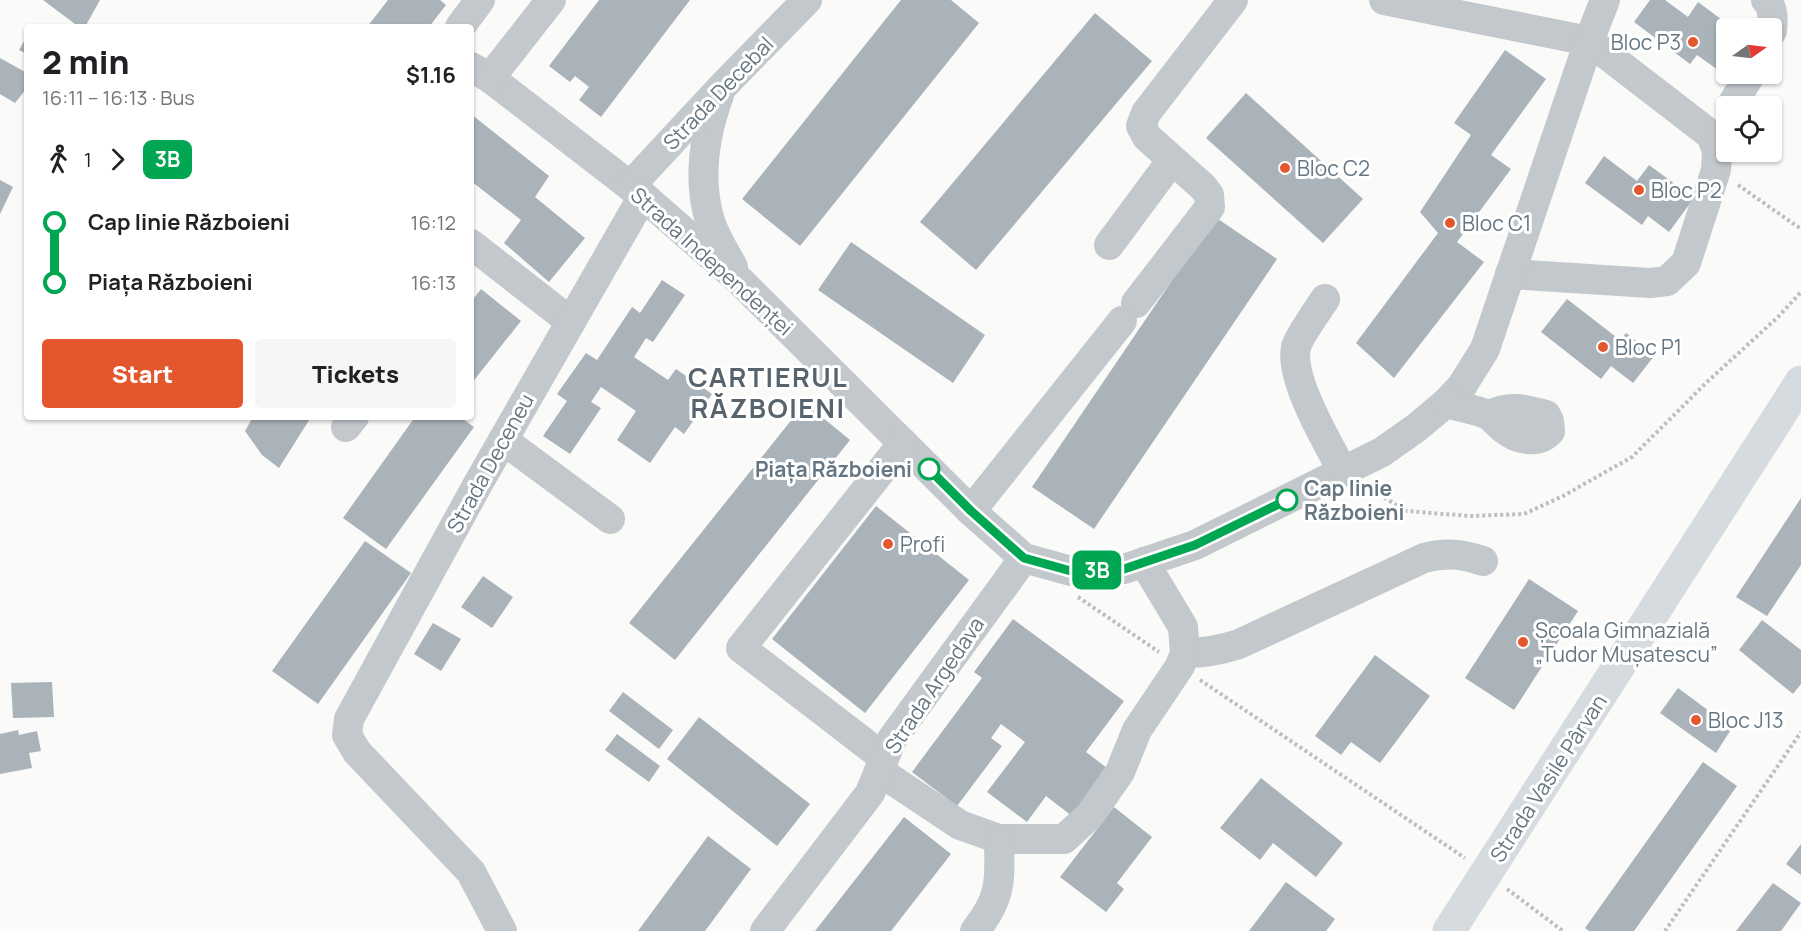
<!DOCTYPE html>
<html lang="en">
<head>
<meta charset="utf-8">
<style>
  :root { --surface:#fff; --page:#f6f6f6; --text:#202124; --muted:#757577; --accent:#e4572e }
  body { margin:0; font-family:Manrope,sans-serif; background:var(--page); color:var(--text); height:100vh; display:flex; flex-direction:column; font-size:22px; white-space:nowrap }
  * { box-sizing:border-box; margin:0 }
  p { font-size:20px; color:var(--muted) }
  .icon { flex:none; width:33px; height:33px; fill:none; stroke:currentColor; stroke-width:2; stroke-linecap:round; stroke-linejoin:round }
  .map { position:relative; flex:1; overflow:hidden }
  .sheet { position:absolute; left:24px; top:24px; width:450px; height:396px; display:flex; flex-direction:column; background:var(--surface); border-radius:6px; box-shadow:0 2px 4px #0004 }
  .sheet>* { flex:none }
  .badge { padding:0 12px; border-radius:9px; font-size:21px; line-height:39px }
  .needle { width:39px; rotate:76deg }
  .tools { position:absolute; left:1716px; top:18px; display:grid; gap:12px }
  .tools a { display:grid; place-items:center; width:66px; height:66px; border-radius:6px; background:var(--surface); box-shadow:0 2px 4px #0004; font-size:30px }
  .map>.badge { position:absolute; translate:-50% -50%; box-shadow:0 0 0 3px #fff }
  .legs { display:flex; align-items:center; gap:9px; height:66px; padding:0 18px; font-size:20px }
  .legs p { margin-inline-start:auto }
  .headline { display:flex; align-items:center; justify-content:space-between; height:102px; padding:0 18px }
  h1 { font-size:33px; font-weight:800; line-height:45px }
  .cta { display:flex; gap:12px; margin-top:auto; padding:12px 18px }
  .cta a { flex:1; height:69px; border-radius:6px; background:var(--accent); color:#fff; font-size:24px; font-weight:800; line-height:69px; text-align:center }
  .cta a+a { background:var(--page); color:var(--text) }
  ul { padding:0 18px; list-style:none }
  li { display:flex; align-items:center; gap:21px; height:60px; font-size:22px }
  li i { display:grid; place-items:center; width:9px; height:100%; margin:0 8px; background:currentColor }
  li i::after { content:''; width:15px; height:15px; margin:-8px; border:4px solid; border-radius:50%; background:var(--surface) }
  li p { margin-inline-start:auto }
  li:first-child i { background:linear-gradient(#0000 50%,currentColor 0) }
  li:last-child i { background:linear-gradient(currentColor 50%,#0000 0) }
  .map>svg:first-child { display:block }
</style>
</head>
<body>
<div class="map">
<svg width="1801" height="931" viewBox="0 0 1801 931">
  <rect width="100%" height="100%" fill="#fafaf8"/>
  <g fill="#aab3b9">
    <polygon points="43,0 100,0 85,27 79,27"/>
    <polygon points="388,0 440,0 446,5 429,27 367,27"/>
    <polygon points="599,0 690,0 601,117 579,100 589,87 575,76 570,82 549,66"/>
    <polygon points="901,0 951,0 979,23 800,246 742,199"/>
    <polygon points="1650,0 1665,0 1688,17 1698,2 1733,28 1726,28 1726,59 1718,70 1697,55 1690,64 1634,22"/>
    <polygon points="1095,13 1152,61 976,270 920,222"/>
    <polygon points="27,36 27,54 19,50"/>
    <polygon points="1505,50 1546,79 1491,155 1511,169 1457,242 1484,262 1394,378 1356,343 1438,233 1420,212 1471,135 1454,123"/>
    <polygon points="0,58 27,73 27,88 15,103 0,94"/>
    <polygon points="1246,93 1363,199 1323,243 1206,138"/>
    <polygon points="471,114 549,176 535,197 585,238 549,282 504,243 521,220 471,181"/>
    <polygon points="1604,156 1637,181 1649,165 1694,198 1669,232 1648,216 1642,225 1585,183"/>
    <polygon points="0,180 13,187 0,214"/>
    <polygon points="1215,217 1277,259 1094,529 1032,487"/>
    <polygon points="851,242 985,335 953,383 818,290"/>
    <polygon points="662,280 685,295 653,342 646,338 634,357 668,380 676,369 712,394 684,434 675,427 650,463 617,440 636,411 601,387 591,402 601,408 570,454 543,436 567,401 557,394 586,353 597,360 632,307 640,313"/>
    <polygon points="481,289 521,321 471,384 471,302"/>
    <polygon points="1567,299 1620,340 1626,333 1655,355 1633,383 1611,366 1601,379 1541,332"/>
    <polygon points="805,403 850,440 675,660 629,623"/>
    <polygon points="253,417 311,417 279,468 262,455 245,431"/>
    <polygon points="415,417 460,417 474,427 386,549 343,518"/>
    <polygon points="1801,498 1801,565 1767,616 1736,597"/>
    <polygon points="876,506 969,580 865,713 772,639"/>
    <polygon points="365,541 411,573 318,704 272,671"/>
    <polygon points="483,576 513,597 492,628 461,607"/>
    <polygon points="1529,579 1578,611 1514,710 1465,678"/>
    <polygon points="1013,619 1124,701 1086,752 1107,768 1072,816 1046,796 1027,822 987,792 1025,742 1001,724 991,738 1002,746 957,806 912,772 982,678 974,672"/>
    <polygon points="1762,620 1801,650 1801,684 1793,694 1739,650"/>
    <polygon points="433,623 461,639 441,671 414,654"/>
    <polygon points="1375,655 1430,696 1380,763 1351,742 1341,755 1315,736"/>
    <polygon points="52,682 54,717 13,718 11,683"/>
    <polygon points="1678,688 1732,728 1716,753 1660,713"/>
    <polygon points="623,692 673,730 659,749 609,711"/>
    <polygon points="699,717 810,804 777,846 667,759"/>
    <polygon points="18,730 19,735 37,731 41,751 29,753 32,768 0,774 0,734"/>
    <polygon points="617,734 660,766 649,782 605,750"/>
    <polygon points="1703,762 1737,786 1634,931 1589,931 1585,928"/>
    <polygon points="1261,778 1343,843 1316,877 1273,843 1260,860 1220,828"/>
    <polygon points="1114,807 1152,837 1117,883 1124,889 1106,912 1060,877"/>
    <polygon points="904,817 951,854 891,931 815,931"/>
    <polygon points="708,836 751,869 705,931 638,931"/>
    <polygon points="1801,844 1801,875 1786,864"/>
    <polygon points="1286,882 1335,919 1326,931 1249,931"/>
    <polygon points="1773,883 1801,903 1781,931 1736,931"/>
  </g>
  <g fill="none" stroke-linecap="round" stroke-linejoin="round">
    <g stroke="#bbbfc2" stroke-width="4" stroke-dasharray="3 3" stroke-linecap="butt">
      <polyline points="1738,185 1801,229"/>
      <polyline points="1369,488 1406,511 1470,516 1524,514 1563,496 1632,457 1707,382 1778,317 1801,292"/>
      <polyline points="1078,597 1159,652"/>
      <polyline points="1200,680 1465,858"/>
      <polyline points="1507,889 1563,931"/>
      <polyline points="1665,931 1801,732"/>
    </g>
    <g stroke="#c3c8cc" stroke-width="30">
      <polyline points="1384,0 1589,41 1711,135 1717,151 1716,170 1686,263 1667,281 1650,283 1510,274"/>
      <path d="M1766 0C1774 8 1773 21 1772 31"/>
      <polyline points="460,27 480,0"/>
      <polyline points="471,67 490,78 643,196 740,281 971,511 1024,558 1071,571 1124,569 1195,545 1382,452 1416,428 1446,403 1462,386 1485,349 1589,41 1605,0"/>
      <polyline points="490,78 551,0"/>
      <path d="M719 95C704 136 697 178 710 221 715 237 725 252 733 267"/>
      <polyline points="1731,106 1751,74"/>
      <polyline points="630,186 722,87 807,0"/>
      <polyline points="471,244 571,322"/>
      <polyline points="1109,245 1172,160"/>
      <path d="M1325 299C1318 310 1299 336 1296 347 1289 379 1328 443 1343 472"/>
      <polyline points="1136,303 1210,207 1209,195 1203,187 1147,137 1141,126 1146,113 1233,0"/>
      <path d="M1446 403C1459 407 1473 409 1486 414 1493 417 1498 425 1504 429 1516 439 1538 445 1550 431L1549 421 1546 415C1523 409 1511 405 1489 415"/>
      <polyline points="346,427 354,417"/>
      <polyline points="503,440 610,519"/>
      <polyline points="971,511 1122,321"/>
      <path d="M1185 653C1205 653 1221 650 1239 644L1424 558C1446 552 1462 554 1483 561"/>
      <polyline points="884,758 741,648 903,443"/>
      <polyline points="879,771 960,825 999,839 1064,839 1090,815 1120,772 1137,730 1180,666 1185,653 1183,627 1144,562"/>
      <polyline points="502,931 471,872 357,752 347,735 349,719 479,482 643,196"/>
      <polyline points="765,931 870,793 892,739 1024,558"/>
      <path d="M975 931C1002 897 1000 881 999 839"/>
    </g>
    <polyline stroke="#d6dbdf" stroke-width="33" points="1449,931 1801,382"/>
  </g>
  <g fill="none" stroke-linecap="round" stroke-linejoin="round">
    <g stroke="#fff" stroke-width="14">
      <polyline id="line-1" points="929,469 971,511 1024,558 1071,571 1124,569 1195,545 1287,500"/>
    </g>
    <use href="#line-1" stroke="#00a651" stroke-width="9"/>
  </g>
  <g fill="#e4572e" stroke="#fff" stroke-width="2">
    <circle cx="1693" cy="42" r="6"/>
    <circle cx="1285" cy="168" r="6"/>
    <circle cx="1639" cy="190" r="6"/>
    <circle cx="1450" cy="223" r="6"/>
    <circle cx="1603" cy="347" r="6"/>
    <circle cx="888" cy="544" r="6"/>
    <circle cx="1523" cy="642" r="6"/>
    <circle cx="1696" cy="720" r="6"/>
  </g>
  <g fill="#fff" stroke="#00a651" stroke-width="3">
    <circle cx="929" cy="469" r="10"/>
    <circle cx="1287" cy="500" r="10"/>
  </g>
  <g text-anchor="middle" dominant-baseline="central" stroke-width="6" stroke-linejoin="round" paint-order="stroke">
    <g font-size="21" fill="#657683" stroke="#fff" text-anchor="start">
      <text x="1681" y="42" text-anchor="end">Bloc P3</text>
      <text x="1297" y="168">Bloc C2</text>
      <text x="1651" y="190">Bloc P2</text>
      <text x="1462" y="223">Bloc C1</text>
      <text x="1615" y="347">Bloc P1</text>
      <text x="900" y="544">Profi</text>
      <text x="1535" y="630">Școala Gimnazială<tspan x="1535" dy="24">„Tudor Mușatescu”</tspan></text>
      <text x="1708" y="720">Bloc J13</text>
    </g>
    <g font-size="21" fill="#657683" stroke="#fff">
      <text transform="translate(718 93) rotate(-46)">Strada Decebal</text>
      <text transform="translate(712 261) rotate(42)">Strada Independenței</text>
      <text transform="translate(490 463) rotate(-61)">Strada Deceneu</text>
      <text transform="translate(934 685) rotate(-56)">Strada Argedava</text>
      <text transform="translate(1548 778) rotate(-57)">Strada Vasile Pârvan</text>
    </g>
    <g font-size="21" font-weight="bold" fill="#657683" stroke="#fff" text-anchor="end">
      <text x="912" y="469">Piața Războieni</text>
      <text x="1304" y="488" text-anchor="start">Cap linie<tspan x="1304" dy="24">Războieni</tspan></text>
    </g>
    <g font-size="27" font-weight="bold" letter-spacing="1.5" fill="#57646e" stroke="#fff">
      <text x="768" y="376">CARTIERUL<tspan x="768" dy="31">RĂZBOIENI</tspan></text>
    </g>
  </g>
</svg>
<div class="tools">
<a><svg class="needle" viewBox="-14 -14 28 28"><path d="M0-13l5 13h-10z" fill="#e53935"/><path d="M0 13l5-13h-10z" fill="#757577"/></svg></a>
<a><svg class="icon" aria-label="locate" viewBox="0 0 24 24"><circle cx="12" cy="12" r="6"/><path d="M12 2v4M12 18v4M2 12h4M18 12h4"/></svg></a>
</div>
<b class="badge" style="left:1097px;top:570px;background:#00a651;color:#fff">3B</b>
<section class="sheet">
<div class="headline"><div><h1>2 min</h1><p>16:11 – 16:13 · Bus</p></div><b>$1.16</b></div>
<div class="legs"><svg class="icon" aria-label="walk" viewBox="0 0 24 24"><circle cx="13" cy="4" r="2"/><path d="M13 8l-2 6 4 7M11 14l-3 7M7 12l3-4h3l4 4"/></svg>1<svg class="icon" aria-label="forward" viewBox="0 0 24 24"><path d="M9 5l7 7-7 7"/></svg><b class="badge" style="background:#00a651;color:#fff">3B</b></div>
<ul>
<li><i style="color:#00a651"></i><b>Cap linie Războieni</b><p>16:12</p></li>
<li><i style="color:#00a651"></i><b>Piața Războieni</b><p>16:13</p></li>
</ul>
<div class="cta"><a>Start</a><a>Tickets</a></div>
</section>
</div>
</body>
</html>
